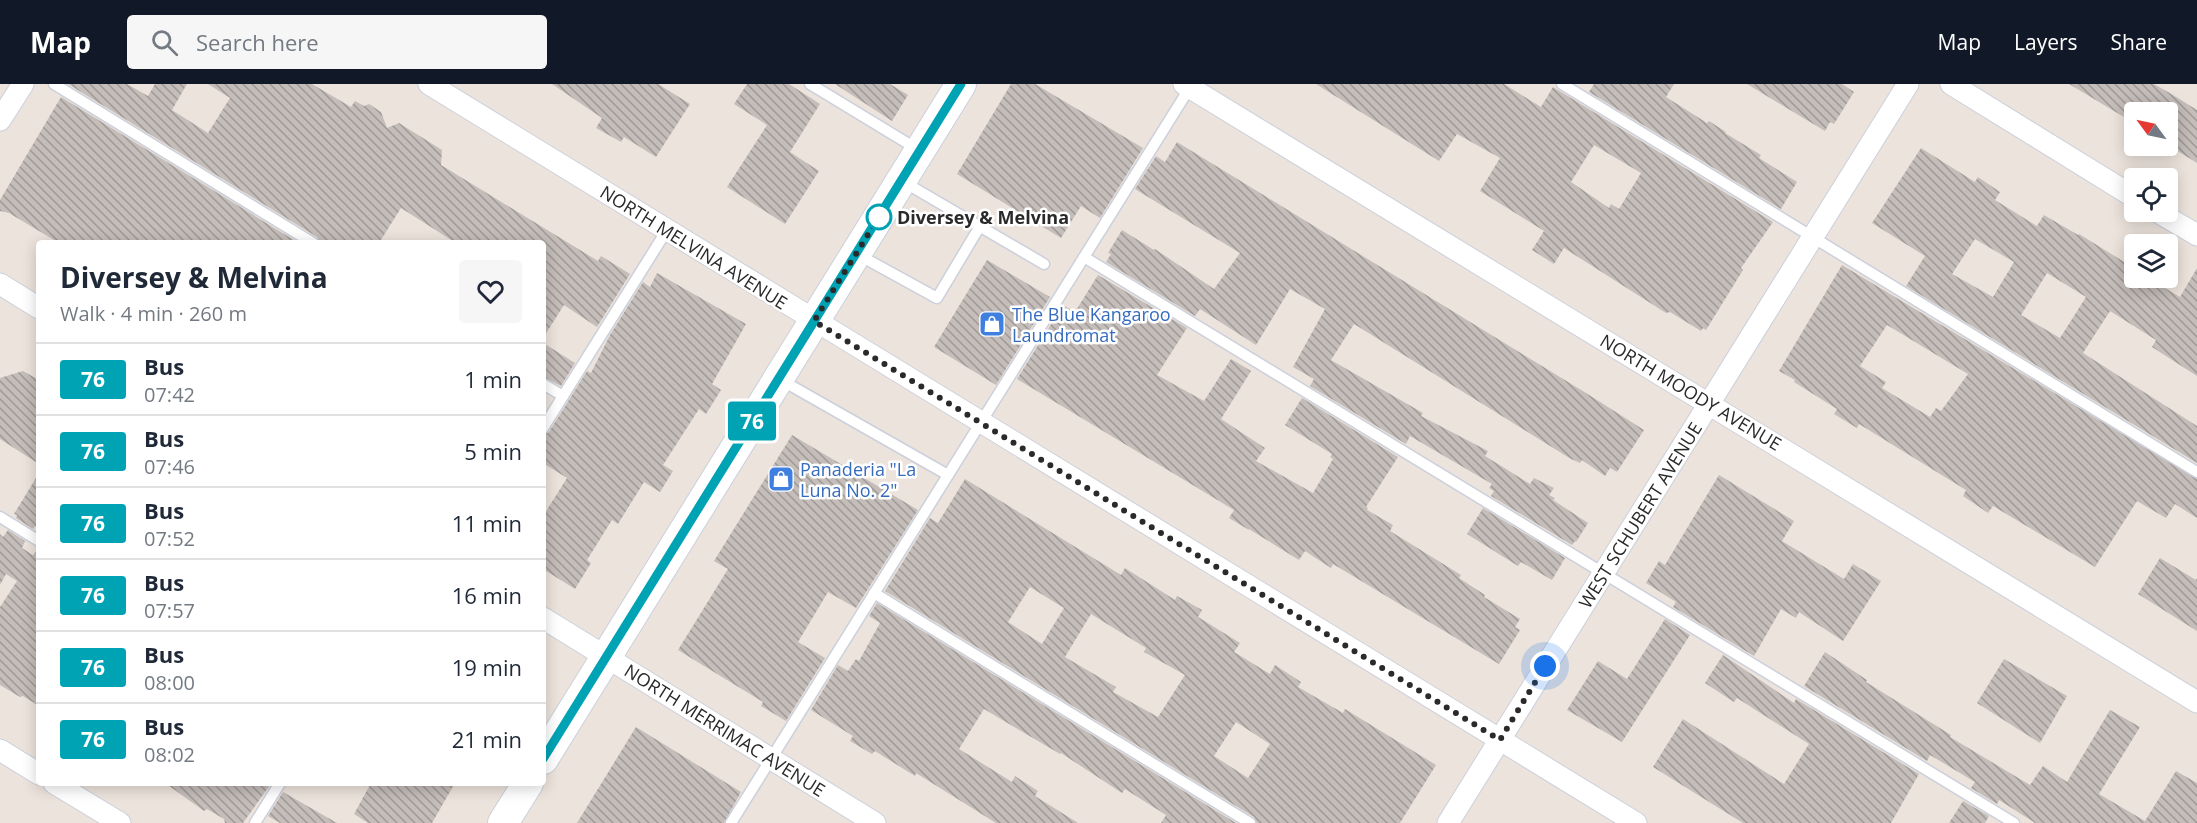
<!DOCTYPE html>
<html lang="en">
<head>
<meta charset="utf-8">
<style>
  :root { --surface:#fff; --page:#f6f6f7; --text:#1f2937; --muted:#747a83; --line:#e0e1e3; --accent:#111827 }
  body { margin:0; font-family:"Open Sans",sans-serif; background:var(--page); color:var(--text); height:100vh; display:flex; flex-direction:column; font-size:22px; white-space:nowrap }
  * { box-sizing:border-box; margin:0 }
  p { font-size:20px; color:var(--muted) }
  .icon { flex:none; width:33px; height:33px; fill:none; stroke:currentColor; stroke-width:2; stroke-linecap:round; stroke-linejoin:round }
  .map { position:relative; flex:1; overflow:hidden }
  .details { position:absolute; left:36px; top:156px; width:510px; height:546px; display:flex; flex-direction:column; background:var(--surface); border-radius:6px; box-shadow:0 3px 15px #0003 }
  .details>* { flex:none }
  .badge { padding:0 12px; border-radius:4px; font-size:21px; line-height:39px }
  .needle { width:39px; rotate:303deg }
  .tools { position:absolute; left:2124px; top:18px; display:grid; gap:12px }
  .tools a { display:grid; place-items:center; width:54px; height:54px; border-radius:6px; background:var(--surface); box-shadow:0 3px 15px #0003; font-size:30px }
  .you { position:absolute; width:30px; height:30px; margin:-15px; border:4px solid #fff; border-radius:50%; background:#1a73e8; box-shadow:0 0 0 9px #1a73e833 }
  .map>.badge { position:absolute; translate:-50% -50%; box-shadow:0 0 0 3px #fff }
  .round { display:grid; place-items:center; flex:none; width:63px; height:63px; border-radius:6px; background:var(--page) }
  .headline { display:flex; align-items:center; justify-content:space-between; height:102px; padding:0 24px }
  h1 { font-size:28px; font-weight:700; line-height:45px }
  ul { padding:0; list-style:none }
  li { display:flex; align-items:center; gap:18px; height:72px; padding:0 24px; border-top:2px solid var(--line) }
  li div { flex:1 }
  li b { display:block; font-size:22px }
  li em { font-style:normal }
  li .badge { min-width:66px; font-weight:700; text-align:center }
  header { display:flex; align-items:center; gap:36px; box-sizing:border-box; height:84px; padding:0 30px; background:var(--accent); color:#fff }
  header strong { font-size:28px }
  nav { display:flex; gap:33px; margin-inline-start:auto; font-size:21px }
  .search { width:420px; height:54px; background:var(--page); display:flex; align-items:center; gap:15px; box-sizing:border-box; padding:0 21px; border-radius:6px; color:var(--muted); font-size:22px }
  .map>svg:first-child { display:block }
</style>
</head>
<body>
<header>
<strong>Map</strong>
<div class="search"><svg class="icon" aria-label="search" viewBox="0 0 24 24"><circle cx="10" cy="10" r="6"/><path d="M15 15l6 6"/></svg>Search here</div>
<nav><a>Map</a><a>Layers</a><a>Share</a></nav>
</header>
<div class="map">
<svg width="2197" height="739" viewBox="0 0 2197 739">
  <defs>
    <pattern id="building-back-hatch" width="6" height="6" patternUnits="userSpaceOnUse" patternTransform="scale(1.5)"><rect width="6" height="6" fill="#c4bdb9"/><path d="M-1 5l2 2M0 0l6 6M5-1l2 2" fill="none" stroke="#9f9a97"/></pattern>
  </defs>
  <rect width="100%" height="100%" fill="#ece3dc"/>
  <g fill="url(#building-back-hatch)" fill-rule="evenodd">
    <polygon points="68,0 127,0 148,12 155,0 187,0 172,26 208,49 230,14 208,0 312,0 351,23 355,17 364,22 369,20 381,28 387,44 399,39 442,66 441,81 598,177 601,172 630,190 597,243 564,221 543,254 543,159 456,159 401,124 379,159 320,159 317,153"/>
    <polygon points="552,0 658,0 690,20 656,73 624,53 621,58 596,44 602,34"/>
    <polygon points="747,0 789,0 820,20 790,68 819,87 785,140 727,103 767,41 734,20"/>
    <polygon points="835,0 890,0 908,11 892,37"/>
    <polygon points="1011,0 1035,0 1143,64 1100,134 1081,122 1061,154 957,90"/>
    <path d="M1316 0H1504L1541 23 1553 3 1773 138 1741 184 1743 186 1706 246 1703 244 1701 247 1670 228 1666 229 1564 164 1554 180 1532 166 1544 147 1480 107 1500 74 1457 50 1439 77ZM1594 61 1641 89 1619 125 1611 120 1609 124 1571 98Z"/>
    <polygon points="1594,0 1674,0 1666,13 1707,39 1709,37 1726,48 1725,49 1761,71 1759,74 1797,98 1781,125 1589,8"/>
    <polygon points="1747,0 1842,0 1854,8 1834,40 1830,38 1825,47"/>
    <polygon points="2069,0 2154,0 2168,8 2197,26 2197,79 2168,61 2168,28 2134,28 2134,39"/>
    <polygon points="61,13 299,159 59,159 9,129 0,127 0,116"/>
    <polygon points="1177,58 1586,309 1644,346 1617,388 1610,384 1605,392 1582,376 1580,379 1571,375 1354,240 1331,276 1423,329 1421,332 1488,367 1485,372 1530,400 1534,394 1554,404 1549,411 1555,414 1553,416 1588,439 1576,458 1575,457 1572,461 1491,412 1494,407 1489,404 1492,400 1410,352 1406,360 1310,302 1314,295 1293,283 1325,225 1290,205 1256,261 1200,225 1195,232 1106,178 1111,170 1108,169 1122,146 1154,166 1155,165 1214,205 1240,169 1135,105 1156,72 1165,78"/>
    <path d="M1921 64 1975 98 1978 93 2000 108 1995 116 2037 142 2044 131 2078 151 2079 150 2134 184V194H2148L2180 213 2197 184V292L2152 263 2156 256 2110 227 2083 269 2197 342V379L1906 202 1925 172 1872 139ZM1975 155 2014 178 1993 213 1952 190ZM2047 189 2086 213 2060 254 2021 231Z"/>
    <polygon points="987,176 1050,213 996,301 934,263"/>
    <path d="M1842 181 2197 395V434L2175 420 2166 434 2137 417 2095 483 1993 422 1988 429 1963 412 1966 406 1859 340 1857 344 1834 330 1837 325 1794 298 1795 296 1779 287ZM1887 241 1968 290 1941 327 1936 324 1930 333 1882 304 1886 298 1860 282Z"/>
    <polygon points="657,189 746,240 712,300 721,306 706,330 699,325 663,381 673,387 660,408 644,398 618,440 612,436 587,476 591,479 575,505 543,485 543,432 567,394 543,379 543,351 549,348 587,287 591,289 610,251 643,198 650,203"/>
    <polygon points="1098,191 1187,244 1157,291 1204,317 1231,275 1251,287 1221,335 1265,364 1256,377 1313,409 1333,375 1330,373 1332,370 1285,341 1302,314 1398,373 1366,423 1368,424 1367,426 1393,441 1390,447 1461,491 1459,494 1485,511 1484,513 1520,535 1515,543 1520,546 1499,580 1333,480 1331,484 1305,467 1299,476 1249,445 1249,446 1229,434 1234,426 1017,295 1063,221 1075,228"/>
    <polygon points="543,259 575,279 561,302 543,293"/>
    <polygon points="23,287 39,296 39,380 0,355 0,294"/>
    <polygon points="792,351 918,426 856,524 828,508 798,558 825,574 786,637 761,622 763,618 678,566 728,485 714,477"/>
    <polygon points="39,389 39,444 35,442 33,445 16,434 17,431 14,430"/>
    <polygon points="1719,391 1794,437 1782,457 1844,495 1853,480 1881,497 1843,557 1799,528 1796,534 1781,525 1754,572 1673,523 1676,518 1646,499 1659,477 1665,481"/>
    <path d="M965 395 1121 491 1125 484 1175 516 1177 512 1202 526 1198 533 1240 559 1234 568 1270 590 1275 581 1301 598 1298 603 1343 629 1345 625 1436 681 1400 739H1257L1254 733 885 507 930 434 938 439ZM1030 503 1064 524 1042 560 1008 538ZM1091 530 1146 564 1144 568 1185 591 1158 633 1113 608 1116 603 1065 573ZM1236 638 1270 660 1248 694 1214 672Z"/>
    <polygon points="1483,424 1565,474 1552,496 1521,478 1518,482 1467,450"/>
    <polygon points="8,446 25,457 22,464 33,471 39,464 39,622 23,612 20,613 0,601 0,523 17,497 6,490 0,501 0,450 3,453"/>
    <polygon points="2160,474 2196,496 2197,494 2197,547 2138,510"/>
    <polygon points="877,519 1236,739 1161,739 1166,731 1125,705 1122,709 1061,669 1060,670 984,625 959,665 1012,698 1015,692 1038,707 1035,712 1078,739 996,739 916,689 915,692 875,667 872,670 850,657 853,652 811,626 838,581 848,587 856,575 859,577 880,539 869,532"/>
    <polygon points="1665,535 1690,551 1622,658 1567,626 1598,577 1627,595"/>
    <polygon points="1825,568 1867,596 1866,598 1951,651 1950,653 2030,701 2043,682 2067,698 2110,626 2140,643 2099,710 2145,737 2176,687 2197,699 2197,739 2035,739 1999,716 1997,720 1971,704 1975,698 1930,671 1927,677 1804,602"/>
    <polygon points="1723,571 1794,619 1796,615 1919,690 1891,739 1743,739 1653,683 1683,635 1784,700 1809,660 1737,614 1734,618 1705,599"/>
    <polygon points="2004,575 2067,612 2040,659 1977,619"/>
    <polygon points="636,643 741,708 724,739 577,739"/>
    <polygon points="165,699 267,699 270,701 243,739 225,739 224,735 207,725 204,727"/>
    <polygon points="371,699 455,699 432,739 368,739 354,730"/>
    <polygon points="283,708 337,739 280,739 268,732"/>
    <polygon points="1963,717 1989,732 1985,739 1949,739"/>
  </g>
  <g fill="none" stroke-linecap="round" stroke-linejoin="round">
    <g stroke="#cbd0db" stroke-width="13">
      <g id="service">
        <polyline points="54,0 313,159"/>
        <polyline points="810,0 917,65"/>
        <polyline points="1562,0 2197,388"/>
        <polyline points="902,97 1044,180"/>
        <polyline points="857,170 937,214 980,142"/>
        <polyline points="1084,173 2014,739"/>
        <polyline points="781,296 948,391"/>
        <polyline points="543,300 563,312"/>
        <polyline points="543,344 667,146"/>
        <polyline points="0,433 39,457"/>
        <polyline points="874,509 1250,739"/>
        <polyline points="255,739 280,699"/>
        <polyline points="731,739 1192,0"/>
      </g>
    </g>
    <g stroke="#cbd0db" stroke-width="23">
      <g id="minor">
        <polyline points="429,0 1636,739"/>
        <polyline points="1184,0 2197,618"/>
        <polyline points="1951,0 2134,113"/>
        <polyline points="0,36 23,0"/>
        <polyline points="2158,128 2197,151"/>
        <polyline points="0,200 39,224"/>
        <polyline points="543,534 875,739"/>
        <polyline points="0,666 39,690"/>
        <polyline points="54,699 120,739"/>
        <polyline points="1448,739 1908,0"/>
      </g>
    </g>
    <g stroke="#cbd0db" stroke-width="32">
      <g id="secondary">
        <polyline points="543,675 961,0"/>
        <polyline points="503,739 528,699"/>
      </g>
    </g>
    <use href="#service" stroke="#fff" stroke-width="10"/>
    <use href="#minor" stroke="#fff" stroke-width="21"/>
    <use href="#secondary" stroke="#fff" stroke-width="30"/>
  </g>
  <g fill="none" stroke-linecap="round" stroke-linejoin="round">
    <g stroke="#fff" stroke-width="14">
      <polyline id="line" points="543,675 961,0"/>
    </g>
    <use href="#line" stroke="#00a3b4" stroke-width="9"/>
    <polyline stroke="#2a2a2a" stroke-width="6" stroke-dasharray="0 10.8" points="879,133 814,237 1500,656 1545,582"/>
  </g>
  <defs>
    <g id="shop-square" transform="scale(1.35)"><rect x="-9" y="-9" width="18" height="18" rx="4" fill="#3f7fe0" stroke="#fff"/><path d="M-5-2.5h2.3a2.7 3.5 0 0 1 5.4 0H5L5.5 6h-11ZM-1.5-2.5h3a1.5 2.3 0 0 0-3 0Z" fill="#fff"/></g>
  </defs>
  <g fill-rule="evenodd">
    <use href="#shop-square" x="992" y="240"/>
    <use href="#shop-square" x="781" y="395"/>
  </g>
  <circle fill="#fff" stroke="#00a3b4" stroke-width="3" cx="879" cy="133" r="12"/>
  <g text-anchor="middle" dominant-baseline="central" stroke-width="5" stroke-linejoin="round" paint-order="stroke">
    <g font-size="18" font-weight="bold" fill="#2a2a2a" stroke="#fff" text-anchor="start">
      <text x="897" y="133">Diversey &amp; Melvina</text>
    </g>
    <g font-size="18" fill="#2a2a2a" stroke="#fff">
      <text transform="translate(694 163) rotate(32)">NORTH MELVINA AVENUE</text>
      <text transform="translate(1691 308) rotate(31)">NORTH MOODY AVENUE</text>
      <text transform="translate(1640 431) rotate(-58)">WEST SCHUBERT AVENUE</text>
      <text transform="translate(725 646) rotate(32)">NORTH MERRIMAC AVENUE</text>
    </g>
    <g font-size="18" fill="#366cbe" stroke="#fff" text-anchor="start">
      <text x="1012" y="230">The Blue Kangaroo<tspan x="1012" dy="21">Laundromat</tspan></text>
      <text x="800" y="385">Panaderia "La<tspan x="800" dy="21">Luna No. 2"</tspan></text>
    </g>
  </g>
</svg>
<div class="tools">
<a><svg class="needle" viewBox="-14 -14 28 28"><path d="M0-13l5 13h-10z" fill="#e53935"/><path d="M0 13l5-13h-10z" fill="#747a83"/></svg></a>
<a><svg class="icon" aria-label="locate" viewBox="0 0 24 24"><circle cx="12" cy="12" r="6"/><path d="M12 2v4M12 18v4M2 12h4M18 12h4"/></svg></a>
<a><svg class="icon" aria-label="layers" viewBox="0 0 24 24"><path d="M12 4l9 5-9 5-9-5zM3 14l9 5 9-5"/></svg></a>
</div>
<div class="you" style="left:1545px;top:582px"></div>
<b class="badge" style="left:752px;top:337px;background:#00a3b4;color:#fff">76</b>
<section class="details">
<div class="headline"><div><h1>Diversey &amp; Melvina</h1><p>Walk · 4 min · 260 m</p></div><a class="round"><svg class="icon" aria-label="heart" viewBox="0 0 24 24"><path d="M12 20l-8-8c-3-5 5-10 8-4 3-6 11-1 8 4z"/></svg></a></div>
<ul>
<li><span class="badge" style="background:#00a3b4;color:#fff">76</span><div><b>Bus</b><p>07:42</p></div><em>1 min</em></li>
<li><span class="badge" style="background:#00a3b4;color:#fff">76</span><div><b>Bus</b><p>07:46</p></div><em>5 min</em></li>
<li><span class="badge" style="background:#00a3b4;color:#fff">76</span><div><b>Bus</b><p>07:52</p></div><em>11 min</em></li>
<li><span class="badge" style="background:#00a3b4;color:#fff">76</span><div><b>Bus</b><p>07:57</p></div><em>16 min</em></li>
<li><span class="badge" style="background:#00a3b4;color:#fff">76</span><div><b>Bus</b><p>08:00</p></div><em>19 min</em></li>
<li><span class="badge" style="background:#00a3b4;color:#fff">76</span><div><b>Bus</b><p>08:02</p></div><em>21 min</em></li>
</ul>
</section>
</div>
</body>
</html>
